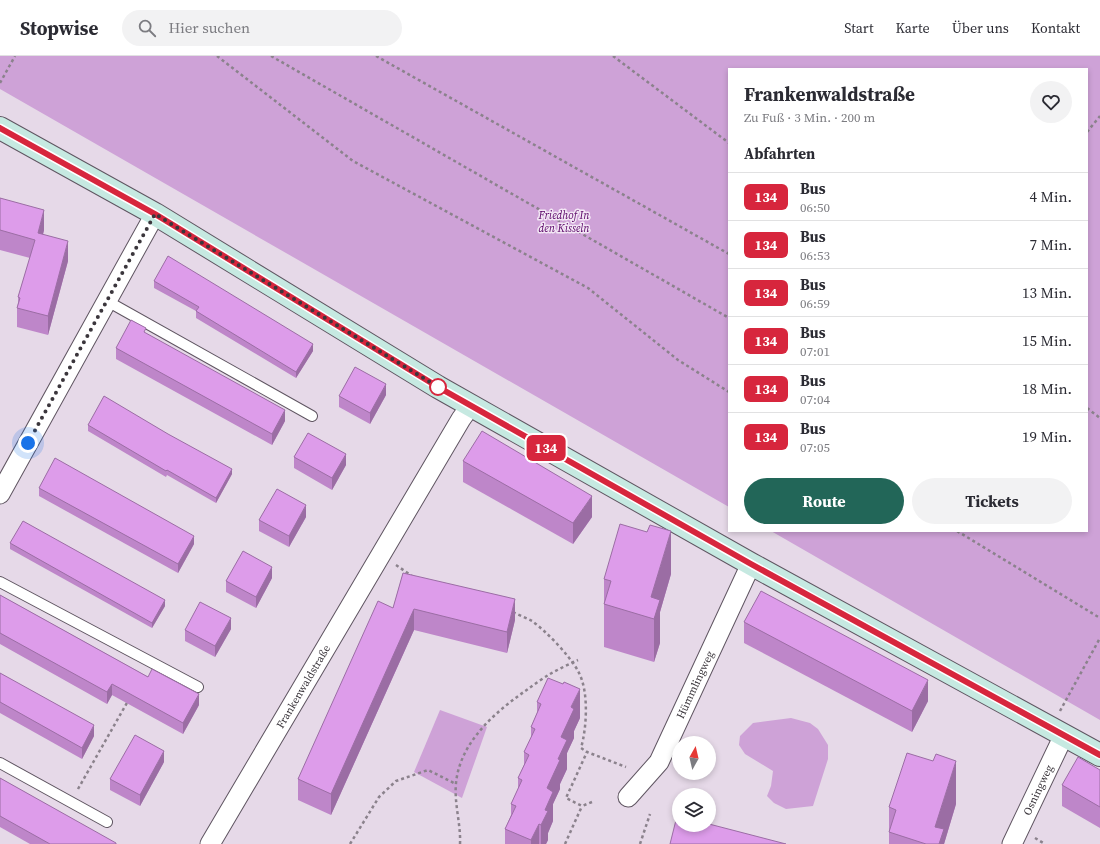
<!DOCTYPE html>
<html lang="de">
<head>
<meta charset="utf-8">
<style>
  :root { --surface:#fff; --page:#f2f2f3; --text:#2b2b33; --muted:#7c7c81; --line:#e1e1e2; --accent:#226658 }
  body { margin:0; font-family:"Source Serif 4",serif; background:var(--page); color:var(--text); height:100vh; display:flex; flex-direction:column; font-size:15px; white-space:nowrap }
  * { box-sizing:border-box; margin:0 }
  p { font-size:13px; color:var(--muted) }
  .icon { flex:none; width:22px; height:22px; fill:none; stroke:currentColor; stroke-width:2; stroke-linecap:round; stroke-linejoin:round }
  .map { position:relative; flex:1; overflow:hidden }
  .drawer { position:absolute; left:728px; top:12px; width:360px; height:464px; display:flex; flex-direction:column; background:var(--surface); border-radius:0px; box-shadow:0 2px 6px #0003 }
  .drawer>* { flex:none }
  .badge { padding:0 8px; border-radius:6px; font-size:14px; line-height:26px }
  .needle { width:26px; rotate:8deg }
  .fabs { position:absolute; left:672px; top:680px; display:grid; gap:8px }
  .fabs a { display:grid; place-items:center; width:44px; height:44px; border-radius:50%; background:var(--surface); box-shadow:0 2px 6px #0003; font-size:20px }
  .you { position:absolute; width:20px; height:20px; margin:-10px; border:3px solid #fff; border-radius:50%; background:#1a73e8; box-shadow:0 0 0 6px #1a73e833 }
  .map>.badge { position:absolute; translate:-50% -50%; box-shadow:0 0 0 2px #fff }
  h2 { padding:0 16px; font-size:15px; line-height:36px }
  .round { display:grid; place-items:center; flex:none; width:42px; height:42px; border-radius:21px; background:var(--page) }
  .summary { display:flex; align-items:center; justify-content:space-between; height:68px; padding:0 16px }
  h1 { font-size:19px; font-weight:700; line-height:30px }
  .primary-button { display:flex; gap:8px; margin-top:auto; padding:8px 16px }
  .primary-button a { flex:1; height:46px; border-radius:24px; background:var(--accent); color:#fff; font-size:16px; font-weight:700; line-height:46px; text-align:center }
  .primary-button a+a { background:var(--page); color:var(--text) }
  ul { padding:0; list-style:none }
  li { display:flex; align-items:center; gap:12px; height:48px; padding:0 16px; border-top:1px solid var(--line) }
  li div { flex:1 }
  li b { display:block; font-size:15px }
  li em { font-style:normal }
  li .badge { min-width:44px; font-weight:700; text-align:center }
  header { display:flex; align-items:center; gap:24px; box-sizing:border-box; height:56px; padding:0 20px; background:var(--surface); border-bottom:1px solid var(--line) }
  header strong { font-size:19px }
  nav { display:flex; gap:22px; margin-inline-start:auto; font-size:14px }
  .search { width:280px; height:36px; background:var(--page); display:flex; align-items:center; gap:10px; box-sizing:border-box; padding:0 14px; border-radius:22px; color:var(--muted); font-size:15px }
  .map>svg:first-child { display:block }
</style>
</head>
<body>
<header>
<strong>Stopwise</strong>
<div class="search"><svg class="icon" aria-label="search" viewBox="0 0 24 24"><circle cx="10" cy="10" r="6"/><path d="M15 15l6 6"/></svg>Hier suchen</div>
<nav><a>Start</a><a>Karte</a><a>Über uns</a><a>Kontakt</a></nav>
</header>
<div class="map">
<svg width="1100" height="788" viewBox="0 0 1100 788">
  <rect width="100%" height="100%" fill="#e6d9e8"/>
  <g fill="#cea2d7">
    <polygon points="0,0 1100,0 1100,664 771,475 1087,475 1087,13 729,13 729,451 0,33"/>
    <polygon points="440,654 487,671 462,742 414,716"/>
    <polygon points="791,662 810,667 818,673 828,689 828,703 813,750 786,753 774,747 767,740 771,730 773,715 745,698 739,689 740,680 753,667"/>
  </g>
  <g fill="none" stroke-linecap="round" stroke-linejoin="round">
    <g stroke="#5f5561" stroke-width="12">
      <g id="lane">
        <polyline points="107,245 312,360"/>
        <polyline points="0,526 198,631"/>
        <polyline points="0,707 107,766"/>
      </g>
    </g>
    <g stroke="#5f5561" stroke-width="21">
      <g id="street">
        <polyline points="0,438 155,158"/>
        <path id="s1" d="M628 741 659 706 751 508"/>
        <path id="s2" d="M210 788 461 363 471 349"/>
        <path id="s3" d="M1012 788 1064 679"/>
      </g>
    </g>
    <g stroke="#5f5561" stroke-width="24">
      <polyline id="secondary" points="0,72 155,158 438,331 751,508 1100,699"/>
    </g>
    <g stroke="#8b828c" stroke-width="2.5" stroke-dasharray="3 3" stroke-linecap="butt">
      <polyline points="217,0 353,105 588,232 678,304 729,336"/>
      <polyline points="271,0 729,262"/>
      <polyline points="376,0 729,198"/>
      <polyline points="613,0 729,87"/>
      <polyline points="0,27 15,0"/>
      <polyline points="1087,76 1100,60"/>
      <polyline points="1087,352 1100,362"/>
      <polyline points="957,475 1100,562"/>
      <polyline points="396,509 412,520"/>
      <path d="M513 556C519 559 526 562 532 565 546 575 570 600 578 615 589 634 587 671 581 692L587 696"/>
      <polyline points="1060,655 1100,582"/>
      <polyline points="78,733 128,645"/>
      <polyline points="592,746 582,750 566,742 587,696 626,711"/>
      <polyline points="1035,782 1045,788"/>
      <polyline points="350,788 379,741 396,725 428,714 456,728"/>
      <path d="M460 788C461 768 454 748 456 727 460 686 495 656 528 633 535 628 543 622 550 618 559 613 569 608 578 604"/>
      <polyline points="565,788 582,750"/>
      <polyline points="640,788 650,758"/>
    </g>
    <use href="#lane" stroke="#fff" stroke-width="10"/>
    <use href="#street" stroke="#fff" stroke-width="19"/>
    <use href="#secondary" stroke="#c6e9e1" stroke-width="22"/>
  </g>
  <g fill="#be86c9">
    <polygon points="0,142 44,174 43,179 68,205 48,279 17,271 17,252 18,247 18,241 30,202 0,194"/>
    <polygon points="154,225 313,295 296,322 196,262 196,255 154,232"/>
    <polygon points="146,278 285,365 272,389 116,303 116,292"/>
    <polygon points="386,339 370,368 339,351 339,340"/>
    <polygon points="88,369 232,418 216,447 167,419 166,421 88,375"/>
    <polygon points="294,401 346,409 332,434 294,412"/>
    <polygon points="463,405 592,461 573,488 463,426"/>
    <polygon points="39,432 194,488 178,517 39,440"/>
    <polygon points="306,461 289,491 259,475 259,464"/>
    <polygon points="10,487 165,550 152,572 10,493"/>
    <polygon points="403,517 515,564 507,597 414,574 331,759 298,744 298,723 393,552"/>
    <polygon points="671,518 660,556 660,587 654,606 604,591 604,523"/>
    <polygon points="272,522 256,552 226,536 226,525"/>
    <polygon points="0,539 199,649 183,678 112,639 107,648 0,588"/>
    <polygon points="744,566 928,645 912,676 744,587"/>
    <polygon points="231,573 215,601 185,585 185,574"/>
    <polygon points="0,617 94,680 82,703 0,657"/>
    <polygon points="537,646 580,662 574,675 574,682 567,697 567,713 560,728 560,733 553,748 553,765 548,777 548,784 546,788 505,788 505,773 511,759 511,748 518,733 518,722 524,709 524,696 531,682 531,671 537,657"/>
    <polygon points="164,706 140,750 110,734 110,723"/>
    <polygon points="1100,714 1100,772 1062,750 1062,729"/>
    <polygon points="0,722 116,788 30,788 0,771"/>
    <polygon points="956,748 944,788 889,788 889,751"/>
  </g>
  <g fill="#9b6da4">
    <polygon points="44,154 44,174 38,197 38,177"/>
    <polygon points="68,185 68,205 48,279 48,260"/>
    <polygon points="313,288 313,295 296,322 296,316"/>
    <polygon points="386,328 386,339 370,368 370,357"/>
    <polygon points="285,354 285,365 272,389 272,378"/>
    <polygon points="346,398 346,409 332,434 332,422"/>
    <polygon points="232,413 232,418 216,447 216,442"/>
    <polygon points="592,440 592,461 573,488 573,467"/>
    <polygon points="306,449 306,461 289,491 289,480"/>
    <polygon points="671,475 671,518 660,556 660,587 654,606 654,563 651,541"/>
    <polygon points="194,480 194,488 178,517 178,508"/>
    <polygon points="272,511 272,522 256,552 256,541"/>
    <polygon points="515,543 515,564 507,597 507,576"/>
    <polygon points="165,544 165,550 152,572 152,567"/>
    <polygon points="414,553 414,574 331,759 331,738"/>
    <polygon points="231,562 231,573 215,601 215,590"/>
    <polygon points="928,624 928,645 912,676 912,655"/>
    <polygon points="112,628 112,639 107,648 107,636"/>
    <polygon points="580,633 580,662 574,675 574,682 567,697 567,713 560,728 560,733 553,748 553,765 548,777 548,784 546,788 541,788 541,769 545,754 547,732 558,703 561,681 571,651"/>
    <polygon points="199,638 199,649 183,678 183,667"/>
    <polygon points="94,669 94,680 82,703 82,692"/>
    <polygon points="164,695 164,706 140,750 140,739"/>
    <polygon points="956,705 956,748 944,788 935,788 935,771"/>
    <polygon points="539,768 539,788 531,788 531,784"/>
  </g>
  <g fill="#dd9cea" stroke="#9b6da4">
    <polygon points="0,142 44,154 38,177 68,185 48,260 17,252 20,242 18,241 35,184 0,174"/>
    <polygon points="168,200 313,288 296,316 196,255 199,251 154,225"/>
    <polygon points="131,264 146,272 144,276 285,354 272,378 116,292"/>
    <polygon points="355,311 386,328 370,357 339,340"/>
    <polygon points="104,340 168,378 232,413 216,442 167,414 166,415 88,369"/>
    <polygon points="482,375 592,440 573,467 463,405"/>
    <polygon points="308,377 346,398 332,422 294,401"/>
    <polygon points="55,402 194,480 178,508 39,432"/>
    <polygon points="277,433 306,449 289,480 259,464"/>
    <polygon points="23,465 165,544 152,567 10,487"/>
    <polygon points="620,468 647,476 650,469 671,475 651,541 660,544 654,563 604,548 611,525 604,523"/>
    <polygon points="243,495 272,511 256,541 226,525"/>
    <polygon points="403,517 515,543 507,576 414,553 331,738 298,723 378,545 393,552"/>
    <polygon points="761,535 928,624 912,655 744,566"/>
    <polygon points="0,539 148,621 152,613 199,638 183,667 112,628 107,636 0,577"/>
    <polygon points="200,546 231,562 215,590 185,574"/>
    <polygon points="0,617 94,669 82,692 0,646"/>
    <polygon points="548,622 563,628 564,626 580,633 571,651 574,653 561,681 567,684 558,703 560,704 547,732 553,736 545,754 548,755 541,769 539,768 531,784 505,773 516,750 511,748 522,724 518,722 529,699 524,696 535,673 531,671 541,648 537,646"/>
    <polygon points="135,679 164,695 140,739 110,723"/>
    <polygon points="907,697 933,705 936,698 956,705 935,771 944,773 939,788 926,788 889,776 896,754 889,751"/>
    <polygon points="1078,701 1100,714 1100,751 1062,729"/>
    <polygon points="0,722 116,787 116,788 50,788 0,760"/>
    <polygon points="677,760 679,761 679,769 709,769 709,768 786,788 670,788"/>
  </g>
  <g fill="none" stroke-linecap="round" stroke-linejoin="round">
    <g stroke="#fff" stroke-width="9">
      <polyline id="line" points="0,72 155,158 438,331 751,508 1100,699"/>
    </g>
    <use href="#line" stroke="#d7263d" stroke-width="6"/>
    <polyline stroke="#3b363c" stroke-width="4" stroke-dasharray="0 7.2" points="28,387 155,158 438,331"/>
  </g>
  <circle fill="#fff" stroke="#d7263d" stroke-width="2" cx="438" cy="331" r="8"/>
  <g text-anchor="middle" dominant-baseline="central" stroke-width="3" stroke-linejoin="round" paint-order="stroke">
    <g font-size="11" font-style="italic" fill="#570065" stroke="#f3e7f5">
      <text x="564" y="159">Friedhof In<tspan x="564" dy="13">den Kisseln</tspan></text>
    </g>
    <g font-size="11" fill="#3b363c" stroke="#f3e7f5">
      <text stroke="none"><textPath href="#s1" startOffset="132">Hümmlingweg</textPath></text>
      <text stroke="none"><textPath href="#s2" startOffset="183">Frankenwaldstraße</textPath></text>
      <text stroke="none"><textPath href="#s3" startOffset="60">Osningweg</textPath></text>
    </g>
  </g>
</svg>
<div class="fabs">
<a><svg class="needle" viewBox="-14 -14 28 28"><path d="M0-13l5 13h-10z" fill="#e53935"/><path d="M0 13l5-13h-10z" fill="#7c7c81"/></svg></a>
<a><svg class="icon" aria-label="layers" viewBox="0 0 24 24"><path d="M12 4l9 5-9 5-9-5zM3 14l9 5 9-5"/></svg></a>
</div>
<div class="you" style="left:28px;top:387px"></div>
<b class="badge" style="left:546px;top:392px;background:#d7263d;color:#fff">134</b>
<section class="drawer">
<div class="summary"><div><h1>Frankenwaldstraße</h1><p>Zu Fuß · 3 Min. · 200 m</p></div><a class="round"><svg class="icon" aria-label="heart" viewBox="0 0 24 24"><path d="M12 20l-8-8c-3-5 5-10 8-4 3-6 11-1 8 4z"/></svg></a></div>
<h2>Abfahrten</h2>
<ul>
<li><span class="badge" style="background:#d7263d;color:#fff">134</span><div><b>Bus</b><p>06:50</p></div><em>4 Min.</em></li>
<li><span class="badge" style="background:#d7263d;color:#fff">134</span><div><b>Bus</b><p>06:53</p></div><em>7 Min.</em></li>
<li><span class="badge" style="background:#d7263d;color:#fff">134</span><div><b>Bus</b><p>06:59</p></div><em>13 Min.</em></li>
<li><span class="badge" style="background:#d7263d;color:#fff">134</span><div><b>Bus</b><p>07:01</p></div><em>15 Min.</em></li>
<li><span class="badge" style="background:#d7263d;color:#fff">134</span><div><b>Bus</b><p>07:04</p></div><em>18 Min.</em></li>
<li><span class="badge" style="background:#d7263d;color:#fff">134</span><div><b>Bus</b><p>07:05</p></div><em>19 Min.</em></li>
</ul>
<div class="primary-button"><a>Route</a><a>Tickets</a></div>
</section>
</div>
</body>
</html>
